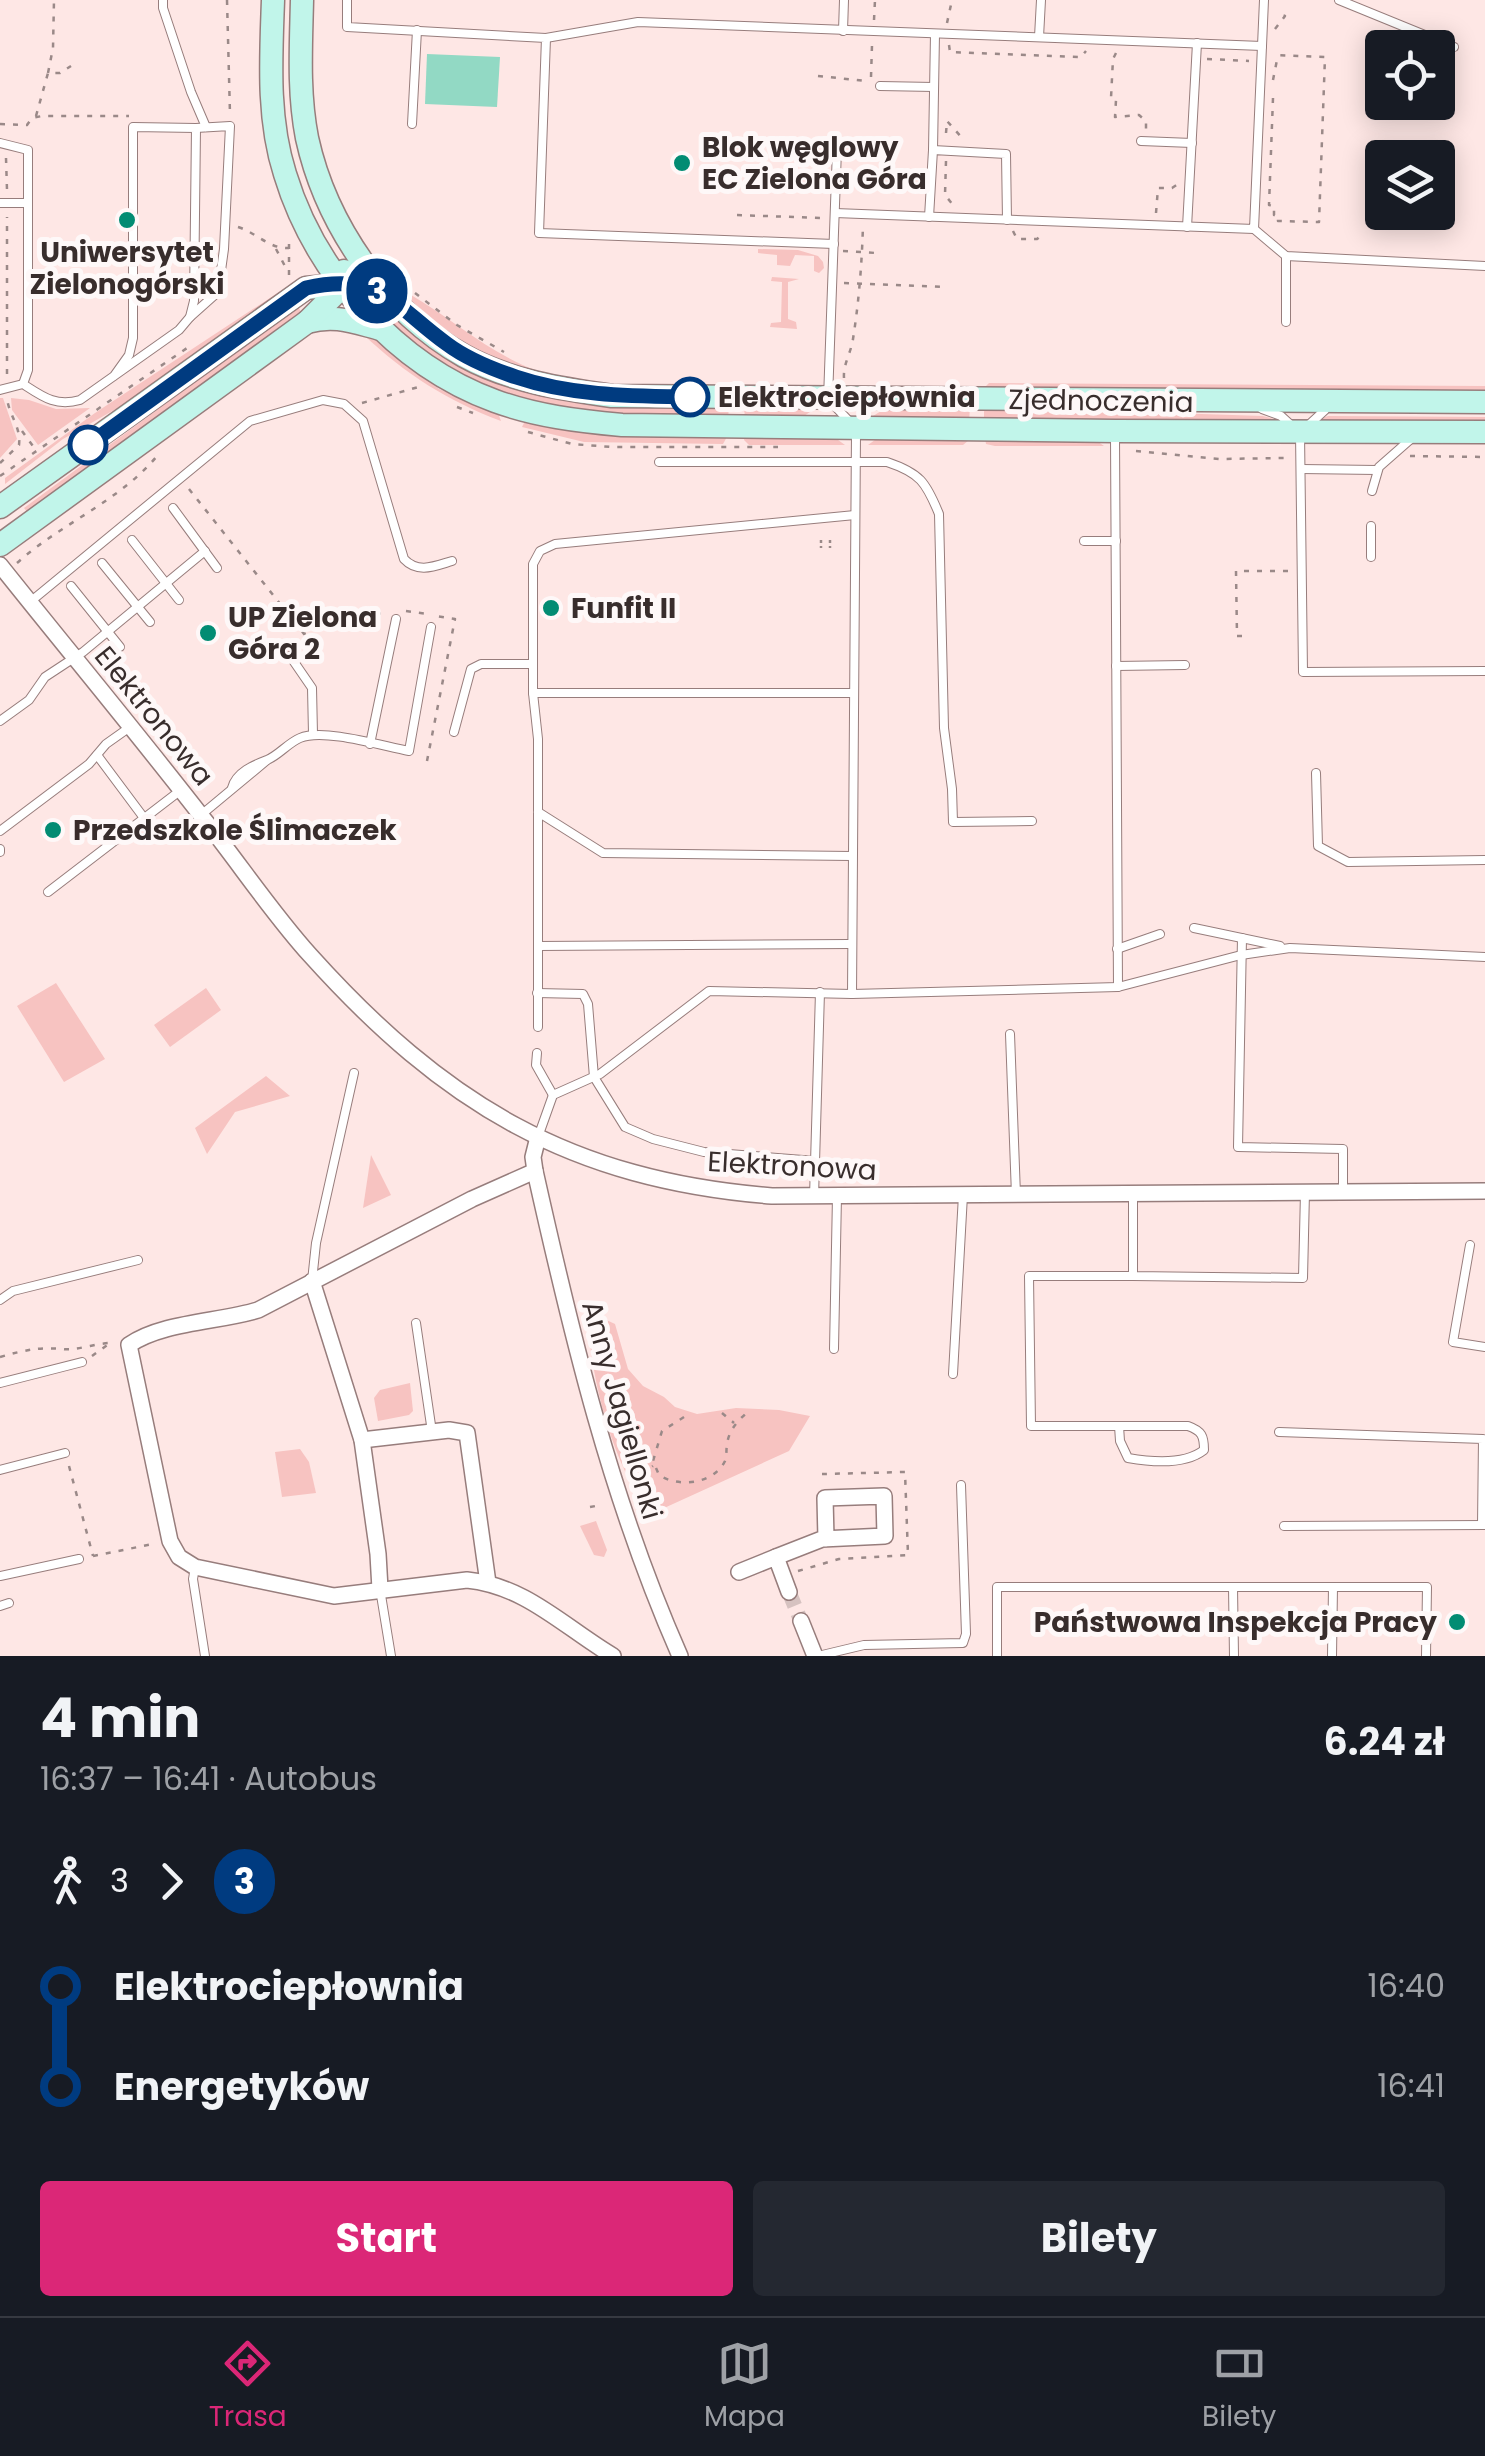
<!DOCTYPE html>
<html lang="pl">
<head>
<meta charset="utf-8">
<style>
  :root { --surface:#171b24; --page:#242831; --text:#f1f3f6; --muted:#9ea1a6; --line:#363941; --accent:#db2777 }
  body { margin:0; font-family:Poppins,sans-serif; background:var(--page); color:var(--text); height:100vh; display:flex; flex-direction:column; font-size:38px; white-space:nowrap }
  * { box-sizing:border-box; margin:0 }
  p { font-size:32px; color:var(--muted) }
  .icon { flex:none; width:55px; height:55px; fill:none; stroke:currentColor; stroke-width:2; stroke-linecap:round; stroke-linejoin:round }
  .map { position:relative; height:1656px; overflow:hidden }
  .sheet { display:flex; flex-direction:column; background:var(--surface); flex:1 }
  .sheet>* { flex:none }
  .badge { padding:0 20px; border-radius:32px; font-size:35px; line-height:65px }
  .tools { position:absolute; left:1365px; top:30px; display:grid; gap:20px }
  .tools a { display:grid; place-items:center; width:90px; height:90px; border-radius:10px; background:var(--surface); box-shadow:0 5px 25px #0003; font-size:50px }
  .map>.badge { position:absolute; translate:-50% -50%; box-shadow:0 0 0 5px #fff }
  .legs { display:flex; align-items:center; gap:15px; height:110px; padding:0 40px; font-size:32px }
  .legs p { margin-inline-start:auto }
  .head { display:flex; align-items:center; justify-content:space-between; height:170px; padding:0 40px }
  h1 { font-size:55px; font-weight:700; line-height:75px }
  .button { display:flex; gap:20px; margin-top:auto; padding:20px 40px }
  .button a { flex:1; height:115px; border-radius:10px; background:var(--accent); color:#fff; font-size:40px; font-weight:700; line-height:115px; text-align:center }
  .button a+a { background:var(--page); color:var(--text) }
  ul { padding:0 40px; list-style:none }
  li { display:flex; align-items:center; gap:35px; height:100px; font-size:38px }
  li i { display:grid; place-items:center; width:15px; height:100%; margin:0 12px; background:currentColor }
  li i::after { content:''; width:25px; height:25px; margin:-12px; border:8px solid; border-radius:50%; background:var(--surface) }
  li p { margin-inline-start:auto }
  li:first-child i { background:linear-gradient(#0000 50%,currentColor 0) }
  li:last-child i { background:linear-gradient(currentColor 50%,#0000 0) }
  .menu { display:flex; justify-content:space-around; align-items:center; height:140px; border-top:2px solid var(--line); background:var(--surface); font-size:28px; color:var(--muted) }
  .menu a { display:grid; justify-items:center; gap:5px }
  .menu .current { color:var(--accent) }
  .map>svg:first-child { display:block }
</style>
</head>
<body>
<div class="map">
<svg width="1485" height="1656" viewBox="0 0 1485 1656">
  <rect width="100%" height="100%" fill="#fee7e5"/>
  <g fill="#f7c3c1">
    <polygon points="758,249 798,250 818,256 823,262 824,268 819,273 814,271 814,256 795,255 790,266 777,265 777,255 758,253"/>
    <polygon points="772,277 799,279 788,282 788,319 796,322 797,329 770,327 771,323 781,322 782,282 771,281"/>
    <polygon points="282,290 286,291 160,384 63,439 5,484 5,478 95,413"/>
    <path d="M411 295C454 320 490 354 538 371 571 382 604 381 638 387 612 385 585 386 560 381 502 370 447 336 405 296Z"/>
    <polygon points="298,306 302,314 28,513 24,508"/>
    <path d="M387 312C406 329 426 347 448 360 533 410 633 403 729 406L728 419C685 418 622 422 581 414 505 400 440 369 383 316Z"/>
    <path d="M364 335 370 336 439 389 498 413 501 421C448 401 405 374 364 335Z"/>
    <polygon points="989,383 1485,386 1485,394 984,388"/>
    <polygon points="0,398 3,398 17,439 0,458"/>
    <polygon points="11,398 29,400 56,409 90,408 38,445 12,410"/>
    <polygon points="744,406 812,407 813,410 801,418 745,419"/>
    <polygon points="970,407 969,421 876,420 873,416 886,408"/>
    <polygon points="984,407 1263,416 1277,420 984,421"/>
    <polygon points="1328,416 1485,417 1485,423 1317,420"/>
    <polygon points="525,421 728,435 723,444 584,442 522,427"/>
    <polygon points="745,435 834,437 845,445 749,445 744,440"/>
    <polygon points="879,437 969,440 963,445 868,445"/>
    <polygon points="985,437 1097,441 1104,446 995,446 986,444"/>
    <polygon points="56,983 105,1059 64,1082 17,1006"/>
    <polygon points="206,988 221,1010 170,1047 154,1025"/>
    <polygon points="266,1076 290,1096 235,1112 207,1154 195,1128"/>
    <polygon points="371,1155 391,1195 363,1208"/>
    <path d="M598 1316 615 1324 628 1369 643 1386 664 1397 675 1407 697 1414 736 1408 779 1410 810 1416 789 1451 651 1514C613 1467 591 1380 588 1320Z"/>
    <polygon points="410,1383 413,1411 409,1415 378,1421 374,1398 380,1390"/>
    <polygon points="300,1449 309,1462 316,1493 282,1497 275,1452"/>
    <polygon points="596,1521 607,1550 604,1557 594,1555 580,1526"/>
  </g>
  <polygon fill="#92d9c4" points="427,54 500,57 497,107 425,104"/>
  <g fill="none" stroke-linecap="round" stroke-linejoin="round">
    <polyline stroke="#d6c2c0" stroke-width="15" stroke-dasharray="15 8" stroke-linecap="butt" points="789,1592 801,1621"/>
    <g stroke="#977d7c" stroke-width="10">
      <g id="lane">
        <polyline points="163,0 163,8 191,92 206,127"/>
        <polyline points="347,0 347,27 546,38 539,233 834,244"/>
        <polyline points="1339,0 1454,47"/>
        <polyline points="843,31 844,0"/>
        <polyline points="1039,37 1041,0"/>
        <polyline points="546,38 638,22 1262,46"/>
        <polyline points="880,86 934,87"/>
        <polyline points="412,124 417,30"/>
        <polyline points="1141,141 1192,143"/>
        <polyline points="0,143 28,150 28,370 23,384"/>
        <polyline points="837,149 828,399 849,421"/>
        <polyline points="933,150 935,34"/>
        <polyline points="0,203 28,203"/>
        <polyline points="835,213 1254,229 1264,0"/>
        <polyline points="929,217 933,150 1006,154 1007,220"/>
        <polyline points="1187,227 1197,43"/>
        <polyline points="1254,229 1286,256 1485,266"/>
        <polyline points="1286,256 1286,322"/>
        <polyline points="190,317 218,292 224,249 230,126 196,128"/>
        <path d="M0 390 23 384C43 397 56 407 80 400L179 330 190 317 194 301 196 128 133 127V338L129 355 114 376"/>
        <polyline points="1262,409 1281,416 1292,426"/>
        <polyline points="1325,410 1300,433 1303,672 1485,671"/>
        <polyline points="856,433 852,994 1118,987 1241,955 1290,948 1485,957"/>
        <polyline points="1115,436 1118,987"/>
        <path d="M659 462H887C920 473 926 482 939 514L944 728 952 789 953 822 1032 821"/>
        <polyline points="1301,469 1377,470"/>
        <polyline points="1372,491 1379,467 1412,438"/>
        <polyline points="173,508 217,568"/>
        <polyline points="132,540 179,600"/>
        <polyline points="1084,541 1116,541"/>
        <polyline points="1371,557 1371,526"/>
        <polyline points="102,563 150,622"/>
        <polyline points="71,586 120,647"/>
        <path d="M30 602 250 421 323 400 344 404 363 421 404 559C418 574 435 566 452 561"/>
        <polyline points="290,656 312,688 313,734"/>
        <polyline points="1116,666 1185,665"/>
        <polyline points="533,693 854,693"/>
        <polyline points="0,721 29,700 45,677 83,652 205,551"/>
        <polyline points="454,732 471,669 481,664 533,664"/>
        <polyline points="370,744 396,619"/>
        <polyline points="97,755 144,818"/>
        <polyline points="1316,773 1318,846 1348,862 1485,860"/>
        <path d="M232 788C236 772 254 765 267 760 279 755 288 743 300 738 324 728 382 746 409 751L431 627"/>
        <polyline points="538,812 603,853 852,856"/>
        <polyline points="201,815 266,761"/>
        <polyline points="0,831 89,764 106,744 130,727"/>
        <polyline points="0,849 0,852"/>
        <polyline points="48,892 181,790"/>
        <polyline points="1194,928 1280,946"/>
        <polyline points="1242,938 1238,1147 1343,1149 1343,1192"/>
        <polyline points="538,946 850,944"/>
        <polyline points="1117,949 1160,934"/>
        <polyline points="537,993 583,994 588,1004 594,1077 625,1127 653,1139 704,1152 816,1161"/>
        <polyline points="538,1027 538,739 533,693 533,564 540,551 555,544 855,515"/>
        <polyline points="1010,1034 1016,1195"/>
        <polyline points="537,1053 536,1065 553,1095"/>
        <polyline points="538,1137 553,1095 600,1074 709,991 852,994"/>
        <polyline points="1133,1194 1133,1276 1303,1278 1305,1192"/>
        <polyline points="814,1197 820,992"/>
        <polyline points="1470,1245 1453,1342 1485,1347"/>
        <polyline points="312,1281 316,1243 354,1073"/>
        <polyline points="0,1300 13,1291 138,1260"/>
        <polyline points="416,1323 432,1432"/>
        <polyline points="834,1349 837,1196"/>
        <polyline points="953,1374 963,1195"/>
        <polyline points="0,1383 82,1362"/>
        <path d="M1119 1426 1120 1441 1128 1458C1151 1462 1185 1465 1204 1450 1204 1436 1202 1431 1188 1426H1031L1029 1276H1133"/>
        <polyline points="1279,1432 1483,1439 1482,1525"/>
        <polyline points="0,1470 65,1453"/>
        <polyline points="1284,1526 1485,1525"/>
        <polyline points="195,1567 193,1579 205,1656"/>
        <polyline points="0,1576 79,1559"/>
        <polyline points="1233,1587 1234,1656"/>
        <polyline points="380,1589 391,1656"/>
        <polyline points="0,1606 9,1603"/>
        <polyline points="818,1656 864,1645 963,1643 966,1634 961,1485"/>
        <polyline points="997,1656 997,1587 1427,1587 1426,1656"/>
        <polyline points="1332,1656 1333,1587"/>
      </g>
    </g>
    <g stroke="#977d7c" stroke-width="18">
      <g id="street">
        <path d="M0 565C67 649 137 733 203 818 239 863 272 913 310 955 444 1104 570 1180 772 1196L1485 1191"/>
        <path d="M538 1137 533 1157 535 1171C572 1337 611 1500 680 1656"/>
        <path d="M535 1171 472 1199 258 1310C219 1322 162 1322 129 1345L170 1541 179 1557 195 1567 334 1596 467 1580C526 1586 564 1627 613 1656"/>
        <polyline points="312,1281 362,1440 378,1554 380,1589"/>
        <polyline points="362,1440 449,1430 467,1433 488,1583"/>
        <polyline points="776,1557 822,1539 885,1536 884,1496 825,1498 826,1539"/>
        <polyline points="739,1572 776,1557 789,1592"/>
        <polyline points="801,1621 815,1656"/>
      </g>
    </g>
    <g stroke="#977d7c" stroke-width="25">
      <g id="secondary">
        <path d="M273 0C271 58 267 118 285 174 315 273 396 365 495 401 536 416 578 421 622 425L1115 431 1485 432"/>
        <path d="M302 0C301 46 298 92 307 138 326 225 386 312 464 356 509 381 562 389 612 396L1485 402"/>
        <path d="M307 322C335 314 353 322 381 329"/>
        <polyline points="0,507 306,288 348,284"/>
        <polyline points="0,545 307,322 334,295 344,271"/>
      </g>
    </g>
    <g stroke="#9a8988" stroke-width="2.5" stroke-dasharray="5 8" stroke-linecap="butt">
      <polyline points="227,0 230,114"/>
      <polyline points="874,20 875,0"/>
      <polyline points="947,23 952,0"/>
      <polyline points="1275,29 1285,16 1276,13"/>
      <polyline points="949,45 950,52 1081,57 1086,51"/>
      <polyline points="1116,53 1113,59 1111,98 1116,100 1115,117 1139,115 1146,121 1146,130"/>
      <polyline points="1207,59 1249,61"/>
      <polyline points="48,73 53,48 54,0"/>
      <polyline points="818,76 867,81"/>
      <polyline points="871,77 872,45"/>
      <polyline points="1273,80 1278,55"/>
      <polyline points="1273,98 1269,205 1274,206 1274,215 1278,215 1278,221 1319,222 1325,57 1276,55"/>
      <polyline points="36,116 48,73 60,73 71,66"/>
      <polyline points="0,124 27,125 32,118 42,116 129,116"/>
      <polyline points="946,133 947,121 963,139"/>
      <polyline points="6,158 7,190"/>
      <polyline points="946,161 945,195 953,205"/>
      <polyline points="1156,213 1158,188 1172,188 1178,184"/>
      <polyline points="737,215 821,218"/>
      <path d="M238 227C257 233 269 249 289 248"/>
      <polyline points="1013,231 1017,239 1037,239 1043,234"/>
      <polyline points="276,249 288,272"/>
      <polyline points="843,251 876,253"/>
      <polyline points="289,275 289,238"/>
      <polyline points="844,283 946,287"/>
      <polyline points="415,293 457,325 504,352"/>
      <polyline points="7,374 7,217"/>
      <path d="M844 378C843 364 851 353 853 339 859 301 862 262 863 224"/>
      <polyline points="362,403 422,386"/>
      <polyline points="457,407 473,413"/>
      <polyline points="22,431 35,449"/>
      <polyline points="528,432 572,444 611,447 778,447"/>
      <polyline points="1136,451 1219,459 1287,458"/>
      <polyline points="1410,456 1485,457"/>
      <path d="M0 463 19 445C21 427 10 417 7 399"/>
      <polyline points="0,476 187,348"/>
      <polyline points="189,489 304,634 326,623 388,612"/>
      <polyline points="830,540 830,543"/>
      <polyline points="821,543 821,540"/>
      <polyline points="821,546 821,548"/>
      <polyline points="830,548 830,546"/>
      <path d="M17 563C60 524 120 501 157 456"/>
      <polyline points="406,611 428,614"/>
      <polyline points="1242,636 1237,636 1236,571 1289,571"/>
      <polyline points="427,761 455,619 436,616"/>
      <polyline points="92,1356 110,1343"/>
      <path d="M0 1357C25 1350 38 1347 63 1349 76 1351 96 1343 111 1343"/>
      <polyline points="722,1413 734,1423"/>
      <path d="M684 1417 662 1431 653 1461 659 1475C678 1488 714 1484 725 1461 727 1456 726 1450 727 1444 729 1430 738 1420 749 1411"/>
      <polyline points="69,1466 93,1556"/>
      <polyline points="632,1483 653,1466"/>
      <polyline points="590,1507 601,1505"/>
      <polyline points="93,1556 153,1544"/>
      <polyline points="798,1571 839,1559 908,1555 905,1472 822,1474"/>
    </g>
    <use href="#lane" stroke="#fff" stroke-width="8"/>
    <use href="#street" stroke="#fff" stroke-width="15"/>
    <use href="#secondary" stroke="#c1f5ea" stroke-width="22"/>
  </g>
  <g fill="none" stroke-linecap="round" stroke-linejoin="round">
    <g stroke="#fff" stroke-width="22">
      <path id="line-1" d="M88 445 306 288C381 271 394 306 447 344 467 359 492 369 516 377 572 396 631 396 690 397"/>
    </g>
    <use href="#line-1" stroke="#003b80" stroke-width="15"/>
  </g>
  <g fill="#028c73" stroke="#fef8f8" stroke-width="4">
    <circle cx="682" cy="163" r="10"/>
    <circle cx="127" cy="220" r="10"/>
    <circle cx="551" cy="608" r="10"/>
    <circle cx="208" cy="633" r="10"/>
    <circle cx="53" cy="830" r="10"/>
    <circle cx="1457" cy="1622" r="10"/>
  </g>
  <g fill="#fff" stroke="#003b80" stroke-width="5">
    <circle cx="690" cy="397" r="18"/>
    <circle cx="88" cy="445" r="18"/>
  </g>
  <g text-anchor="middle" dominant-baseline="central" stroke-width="10" stroke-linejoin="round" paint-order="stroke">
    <g font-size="28" font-weight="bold" fill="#382d2c" stroke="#fef8f8" text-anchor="start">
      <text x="702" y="147">Blok węglowy<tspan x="702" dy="32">EC Zielona Góra</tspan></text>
      <text x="127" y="252" text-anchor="middle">Uniwersytet<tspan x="127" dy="32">Zielonogórski</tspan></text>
      <text x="571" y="608">Funfit II</text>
      <text x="228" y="617">UP Zielona<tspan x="228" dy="32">Góra 2</tspan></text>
      <text x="73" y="830">Przedszkole Ślimaczek</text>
      <text x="1437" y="1622" text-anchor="end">Państwowa Inspekcja Pracy</text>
    </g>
    <g font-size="28" font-weight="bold" fill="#382d2c" stroke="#fef8f8" text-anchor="start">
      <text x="718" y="397">Elektrociepłownia</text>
    </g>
    <g font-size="28" fill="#382d2c" stroke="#fef8f8">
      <text transform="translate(1101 401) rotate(1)">Zjednoczenia</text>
      <text transform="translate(154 716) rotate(51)">Elektronowa</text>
      <text transform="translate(792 1166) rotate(3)">Elektronowa</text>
      <text transform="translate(622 1410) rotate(74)">Anny Jagiellonki</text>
    </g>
  </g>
</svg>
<div class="tools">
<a><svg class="icon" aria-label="locate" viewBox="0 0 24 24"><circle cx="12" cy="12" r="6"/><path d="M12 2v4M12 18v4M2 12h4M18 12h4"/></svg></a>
<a><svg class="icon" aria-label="layers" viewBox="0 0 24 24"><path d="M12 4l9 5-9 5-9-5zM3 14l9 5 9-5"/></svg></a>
</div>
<b class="badge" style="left:377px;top:291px;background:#003b80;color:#fff">3</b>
</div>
<section class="sheet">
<div class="head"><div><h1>4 min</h1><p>16:37 – 16:41 · Autobus</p></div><b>6.24 zł</b></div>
<div class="legs"><svg class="icon" aria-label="walk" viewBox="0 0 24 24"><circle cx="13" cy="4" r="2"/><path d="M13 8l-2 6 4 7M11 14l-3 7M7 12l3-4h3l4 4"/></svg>3<svg class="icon" aria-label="forward" viewBox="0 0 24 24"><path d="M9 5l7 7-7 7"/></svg><b class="badge" style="background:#003b80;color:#fff">3</b></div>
<ul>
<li><i style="color:#003b80"></i><b>Elektrociepłownia</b><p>16:40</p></li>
<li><i style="color:#003b80"></i><b>Energetyków</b><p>16:41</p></li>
</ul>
<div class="button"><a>Start</a><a>Bilety</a></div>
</section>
<nav class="menu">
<a class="current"><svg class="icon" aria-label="directions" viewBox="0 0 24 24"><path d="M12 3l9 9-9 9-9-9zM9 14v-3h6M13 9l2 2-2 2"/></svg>Trasa</a>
<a><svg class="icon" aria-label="map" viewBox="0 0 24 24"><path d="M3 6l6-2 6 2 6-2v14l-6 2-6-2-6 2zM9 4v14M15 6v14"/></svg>Mapa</a>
<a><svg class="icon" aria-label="tickets" viewBox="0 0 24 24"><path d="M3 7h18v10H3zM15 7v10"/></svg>Bilety</a>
</nav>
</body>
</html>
